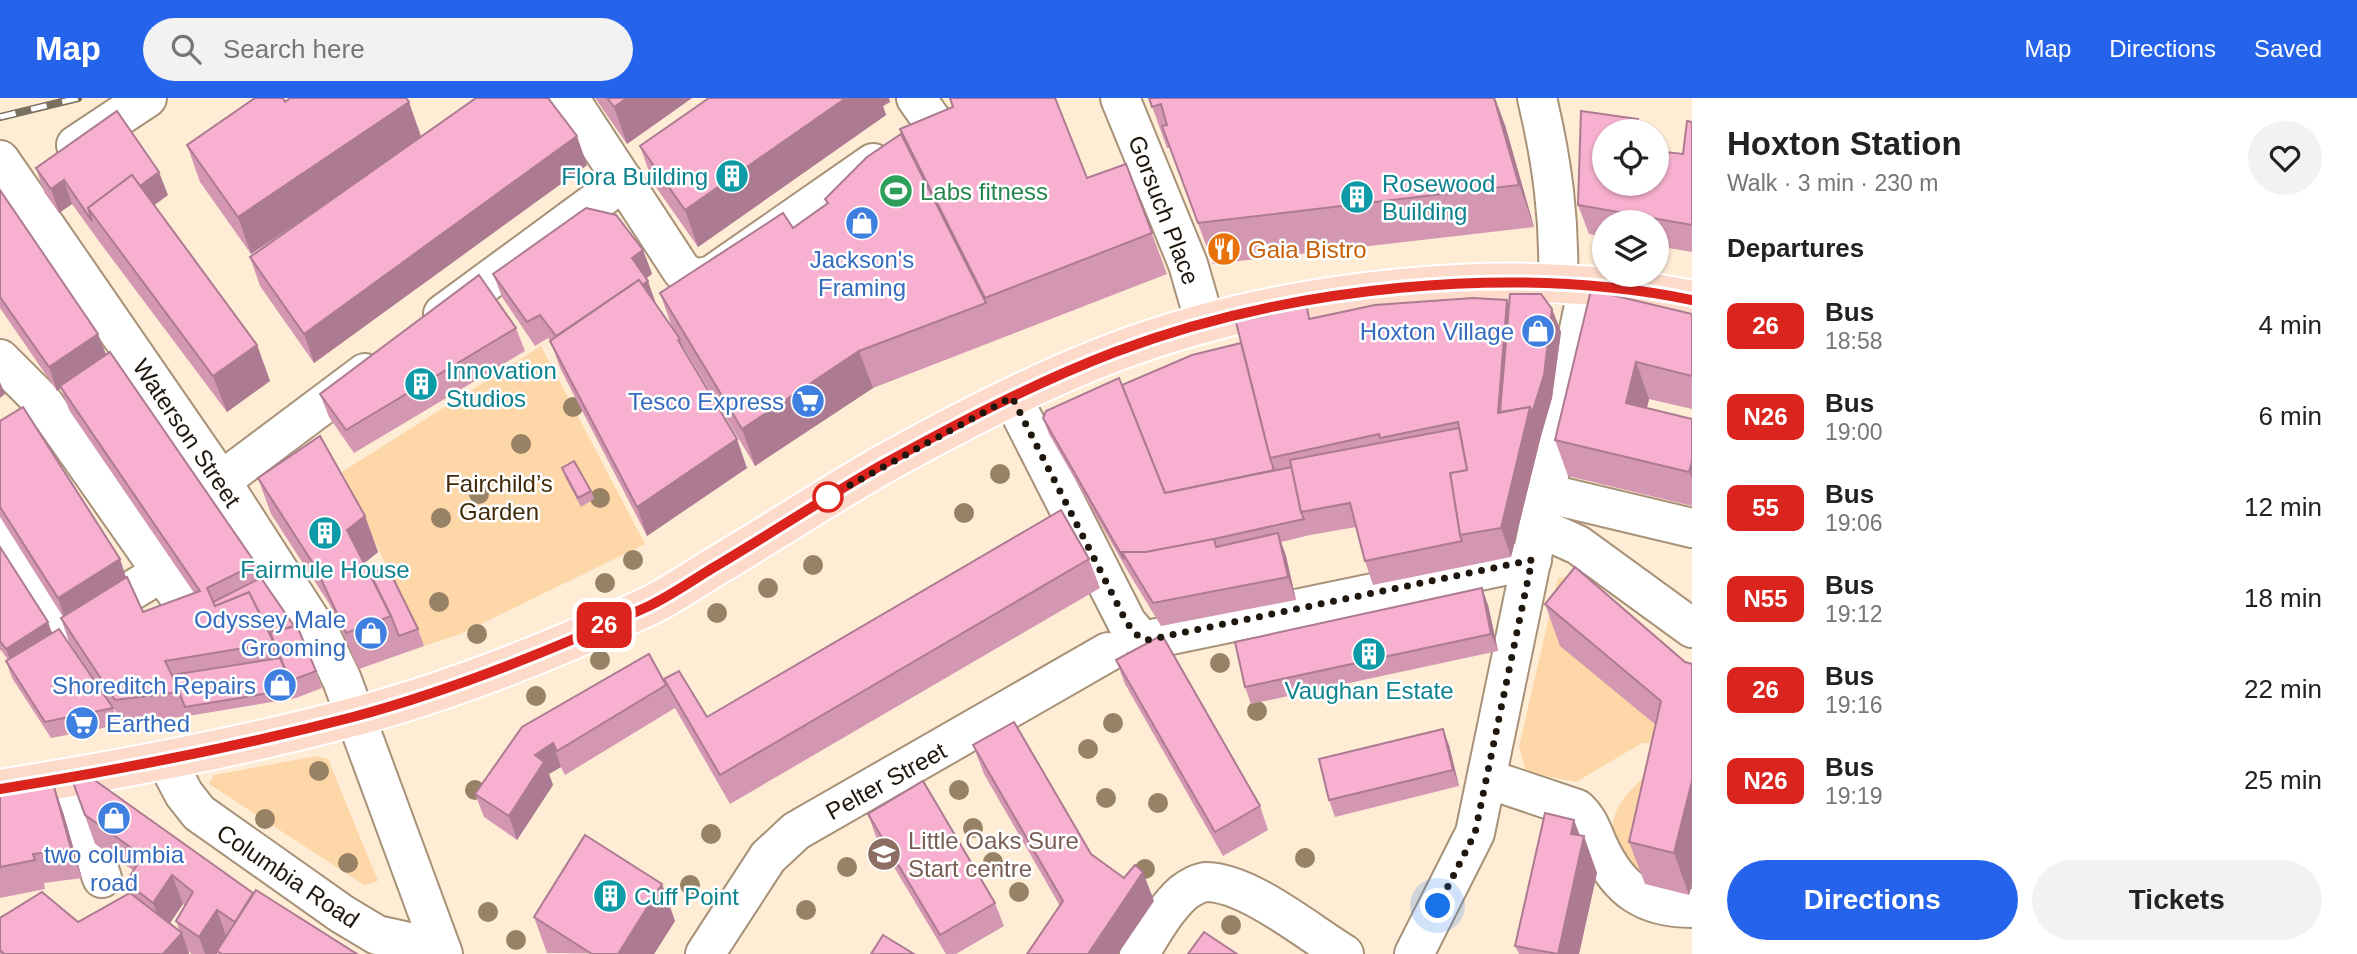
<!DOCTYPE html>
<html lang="en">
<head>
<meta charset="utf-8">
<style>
  :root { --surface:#fff; --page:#f2f2f2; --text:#222; --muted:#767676; --accent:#2563eb }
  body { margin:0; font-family:Helvetica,sans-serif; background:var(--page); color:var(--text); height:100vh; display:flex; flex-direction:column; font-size:26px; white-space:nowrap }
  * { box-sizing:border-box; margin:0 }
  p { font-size:23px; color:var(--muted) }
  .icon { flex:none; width:38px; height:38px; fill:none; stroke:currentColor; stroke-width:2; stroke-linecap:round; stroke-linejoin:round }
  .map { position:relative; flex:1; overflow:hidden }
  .details { display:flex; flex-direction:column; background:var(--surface); width:665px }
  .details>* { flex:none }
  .badge { padding:0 14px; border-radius:10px; font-size:24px; line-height:46px }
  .controls { position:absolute; left:1592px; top:21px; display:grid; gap:14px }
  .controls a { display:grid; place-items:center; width:77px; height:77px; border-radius:50%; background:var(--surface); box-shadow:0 2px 5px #0004; font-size:35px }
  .you { position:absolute; width:35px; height:35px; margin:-18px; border:5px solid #fff; border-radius:50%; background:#1a73e8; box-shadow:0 0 0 10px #1a73e833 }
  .map>.badge { position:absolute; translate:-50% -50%; box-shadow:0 0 0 4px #fff }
  h2 { padding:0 35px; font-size:26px; line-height:63px }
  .round { display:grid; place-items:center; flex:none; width:74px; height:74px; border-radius:37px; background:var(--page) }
  .headline { display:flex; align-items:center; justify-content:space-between; height:119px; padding:0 35px }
  h1 { font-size:33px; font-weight:700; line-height:52px }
  .action { display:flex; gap:14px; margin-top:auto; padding:14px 35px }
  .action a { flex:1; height:80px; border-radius:42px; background:var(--accent); color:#fff; font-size:28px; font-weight:700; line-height:80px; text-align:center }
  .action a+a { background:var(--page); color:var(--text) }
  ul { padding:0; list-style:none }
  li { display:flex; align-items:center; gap:21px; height:91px; padding:0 35px }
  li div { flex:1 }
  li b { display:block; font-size:26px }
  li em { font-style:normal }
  li .badge { min-width:77px; font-weight:700; text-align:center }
  header { display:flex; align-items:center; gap:42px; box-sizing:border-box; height:98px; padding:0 35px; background:var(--accent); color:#fff }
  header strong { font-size:33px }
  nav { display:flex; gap:38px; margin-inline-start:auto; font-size:24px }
  .search { width:490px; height:63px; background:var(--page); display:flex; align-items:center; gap:18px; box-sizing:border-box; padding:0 24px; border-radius:38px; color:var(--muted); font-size:26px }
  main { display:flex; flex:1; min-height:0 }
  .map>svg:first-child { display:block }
</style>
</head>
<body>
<header>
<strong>Map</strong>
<div class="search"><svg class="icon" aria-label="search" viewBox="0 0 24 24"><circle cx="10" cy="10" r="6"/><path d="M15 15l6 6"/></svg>Search here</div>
<nav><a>Map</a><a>Directions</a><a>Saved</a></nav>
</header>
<main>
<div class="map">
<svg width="1692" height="856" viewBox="0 0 1692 856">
  <rect width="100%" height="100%" fill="#feecd5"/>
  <g fill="#fdd7a7">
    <polygon points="541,248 645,446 460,536 424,548 342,374"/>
    <polygon points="1580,477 1603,495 1666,634 1653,645 1642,645 1576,684 1526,674 1519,649 1558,480"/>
    <path d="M1676 653 1646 775 1626 769C1622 759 1617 749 1614 738 1605 703 1654 672 1676 653Z"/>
    <polygon points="317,658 328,661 378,783 364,787 209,686 214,677"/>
  </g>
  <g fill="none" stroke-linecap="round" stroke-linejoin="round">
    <g stroke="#a79278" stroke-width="42">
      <g id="minor">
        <polyline points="569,0 682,173 696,181 712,177 873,65"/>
        <polyline points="916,0 933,24"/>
        <polyline points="1120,0 1188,166 1205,225"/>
        <path d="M1537 0C1552 63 1560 121 1558 186"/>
        <polyline points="76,47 147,0"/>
        <polyline points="0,62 221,383 322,540 342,582 443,856"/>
        <polyline points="443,216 624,83"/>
        <polyline points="0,261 42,303 185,507"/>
        <polyline points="1012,299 1127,525 1139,539 1147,542 1532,462"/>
        <polyline points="221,383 365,275"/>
        <polyline points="1545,395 1692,430"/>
        <polyline points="1538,429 1578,447 1692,530"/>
        <polyline points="0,438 61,536 162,474"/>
        <polyline points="166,662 184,696 199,715 342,816 377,837 441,851"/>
        <polyline points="67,681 102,780"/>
        <path d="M1488 681 1577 711C1589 722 1592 734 1599 749 1619 792 1645 810 1692 810"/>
        <polyline points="705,856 768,759 796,733 1108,554"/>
        <path d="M1139 856C1152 836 1165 811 1183 795 1189 790 1200 784 1207 784 1249 785 1308 834 1344 856"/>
        <polyline points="1414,856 1475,735 1588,188"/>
      </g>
    </g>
    <g stroke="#fff" stroke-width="42">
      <path id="major" d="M0 691C119 672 237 650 353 619 452 593 556 551 649 508 670 498 690 484 711 471 767 438 823 401 880 368 956 326 1034 285 1115 254 1286 190 1513 165 1692 202"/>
    </g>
    <use href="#minor" stroke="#fff" stroke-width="38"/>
    <use href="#major" stroke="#fddaca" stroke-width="38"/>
    <g stroke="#7b6f60" stroke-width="8">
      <polyline id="rail" points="0,19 78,0"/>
    </g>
    <use href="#rail" stroke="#fff" stroke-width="5" stroke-dasharray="16" stroke-linecap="butt"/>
  </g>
  <g fill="#978265">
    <circle cx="573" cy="309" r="10"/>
    <circle cx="521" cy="346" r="10"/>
    <circle cx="1000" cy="376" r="10"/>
    <circle cx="479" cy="396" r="10"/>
    <circle cx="600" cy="400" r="10"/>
    <circle cx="964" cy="415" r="10"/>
    <circle cx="441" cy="420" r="10"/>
    <circle cx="633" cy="462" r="10"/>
    <circle cx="813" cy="467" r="10"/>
    <circle cx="605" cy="485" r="10"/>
    <circle cx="768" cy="490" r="10"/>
    <circle cx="439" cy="504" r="10"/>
    <circle cx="717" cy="515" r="10"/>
    <circle cx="477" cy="536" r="10"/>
    <circle cx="600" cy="562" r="10"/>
    <circle cx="1220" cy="565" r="10"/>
    <circle cx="536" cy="598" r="10"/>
    <circle cx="1257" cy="613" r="10"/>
    <circle cx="1113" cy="625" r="10"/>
    <circle cx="1088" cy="651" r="10"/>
    <circle cx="319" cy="673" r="10"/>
    <circle cx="475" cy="692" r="10"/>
    <circle cx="959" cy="692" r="10"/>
    <circle cx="1106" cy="700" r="10"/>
    <circle cx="1158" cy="705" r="10"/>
    <circle cx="265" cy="721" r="10"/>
    <circle cx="973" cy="730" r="10"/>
    <circle cx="711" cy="736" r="10"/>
    <circle cx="1305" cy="760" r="10"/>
    <circle cx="993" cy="764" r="10"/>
    <circle cx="348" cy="765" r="10"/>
    <circle cx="847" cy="769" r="10"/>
    <circle cx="1145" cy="771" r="10"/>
    <circle cx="690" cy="787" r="10"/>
    <circle cx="1019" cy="794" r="10"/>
    <circle cx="806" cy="812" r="10"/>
    <circle cx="488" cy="814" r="10"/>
    <circle cx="1231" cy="827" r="10"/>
    <circle cx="516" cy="842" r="10"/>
  </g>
  <g fill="#d497b2" fill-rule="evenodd">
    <polygon points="595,0 692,0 627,46"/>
    <polygon points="1149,0 1505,27 1534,129 1213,166 1170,50 1167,50"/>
    <polygon points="285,4 421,38 587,67 314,265 260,188 250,159 327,105 251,156 200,84 187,47"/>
    <polygon points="890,4 883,8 886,17 698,149 653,85 640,48"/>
    <polygon points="1692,24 1692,154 1657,148 1657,124 1605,124 1605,139 1589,136 1578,107 1605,86 1683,56"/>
    <polygon points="900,31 1087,80 1126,66 1167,176 873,290 755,368 683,248 686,256 747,370 647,438 561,272 550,242 548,240 535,248 502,199 493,176 643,152 652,176 646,180 656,206 672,229 660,195 793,130 827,106 825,101 901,36"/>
    <polygon points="36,70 168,97 154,107 257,247 270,283 227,314 101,146 72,106 59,115 44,94"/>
    <polygon points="0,92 98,236 106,257 256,466 261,480 316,573 322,590 296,600 188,618 124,626 69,544 61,520 63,519 0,419 0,323 126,479 143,514 194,495 69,312 61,290 57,293 0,210"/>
    <polygon points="1591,192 1692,216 1692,311 1649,301 1647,310 1692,321 1692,408 1568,378 1555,342"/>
    <polygon points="1509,209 1552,211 1561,234 1552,300 1541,338 1511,459 1373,487 1365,463 1356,429 1310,437 1281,444 1286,458 1296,502 1161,528 1130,477 1049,336 1043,320 1122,287 1311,220"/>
    <polygon points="516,230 525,253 354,355 329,319 320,296"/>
    <polygon points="562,370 591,393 594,401 581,409 565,379"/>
    <polygon points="258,380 365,418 378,454 364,465 370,475 418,531 424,548 359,571 330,507 271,416"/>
    <polygon points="0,449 48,524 52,535 113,610 119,627 51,640 12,580 6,563 8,562 1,552 0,553"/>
    <polygon points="1089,461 1100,490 730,706 675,610 565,677 561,669 549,676 553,687 517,742 484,719 475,696 522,629 666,587 664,581 707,619"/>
    <polygon points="1545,506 1692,566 1692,786 1689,797 1645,786 1629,744 1656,627 1560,548"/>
    <polygon points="1488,507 1498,553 1251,606 1245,589"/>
    <polygon points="1116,562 1260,708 1268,732 1223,758 1125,586"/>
    <polygon points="973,647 1091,756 1154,803 1060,808 984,676"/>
    <polygon points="1449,647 1459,688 1335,719 1329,702"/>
    <path d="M73 684 253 795 357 856H218V855L217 856H192L188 853 189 856H0V820L78 824 130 795 126 784 134 773 95 746ZM183 806 185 808 176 823 180 834 170 825Z"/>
    <polygon points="0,698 63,714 82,780 44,785 45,791 0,800"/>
    <polygon points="868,716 995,805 1004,828 956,856 946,856 876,739"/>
    <polygon points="1580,738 1597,775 1579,856 1519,856 1515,848"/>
    <polygon points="662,786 675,823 654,856 547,855 534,819"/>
  </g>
  <g fill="#ad7b91">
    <polygon points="627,0 692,0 627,46 614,9"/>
    <polygon points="846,0 889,0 890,4 883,8 886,17 698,149 685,112"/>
    <polygon points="1494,0 1495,0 1505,27 1534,129 1519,87"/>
    <polygon points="409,4 422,41 251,156 238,119"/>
    <polygon points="1638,21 1643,33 1636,33"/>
    <polygon points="577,38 587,67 314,265 304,236"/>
    <polygon points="159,74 168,97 110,140 96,121"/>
    <polygon points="64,82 72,106 59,115 51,91"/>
    <polygon points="643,152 652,176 641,184 632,160"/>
    <polygon points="648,183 656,206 560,243"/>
    <polygon points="1507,202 1517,231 1510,318 1498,315"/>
    <polygon points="1552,211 1561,234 1552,300 1541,338 1511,459 1501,430 1530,309"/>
    <polygon points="98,236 107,259 57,293 49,269"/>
    <polygon points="257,247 270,283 227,314 213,278"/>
    <polygon points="859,253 873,290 755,368 742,331"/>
    <polygon points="1636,264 1649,301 1639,342 1626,305"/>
    <polygon points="0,284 5,296 0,300"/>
    <polygon points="737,341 747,370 647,438 637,409"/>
    <polygon points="1692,363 1692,381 1689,374"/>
    <polygon points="365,418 378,454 361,468 347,432"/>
    <polygon points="1278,435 1286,458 1296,502 1288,479"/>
    <polygon points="120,461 128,485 66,524 58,500"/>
    <polygon points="1482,490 1488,507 1498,553 1491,536"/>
    <polygon points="48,524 54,541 12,568 6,551"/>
    <polygon points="1443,631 1449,647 1459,688 1453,672"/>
    <polygon points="553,645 561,669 549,676 553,687 517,742 509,718 535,657"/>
    <polygon points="1692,683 1692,786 1689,797 1674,755"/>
    <polygon points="53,685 63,714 82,780 71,751"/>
    <polygon points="1574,722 1583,745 1584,738 1597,775 1579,856 1558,856 1571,736"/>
    <polygon points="1143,774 1154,803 1118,856 1088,856"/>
    <polygon points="172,777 183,806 164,834 153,805"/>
    <polygon points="662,786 675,823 654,856 618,856"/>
    <polygon points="217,812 227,841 217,853 217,856 205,856 199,839"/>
    <polygon points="182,835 189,856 163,856"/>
  </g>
  <g fill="#f7b0cf" stroke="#ad7b91" stroke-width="2">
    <polygon points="255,0 283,0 285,4 290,0 406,0 409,4 238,119 187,47"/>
    <polygon points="476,0 548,0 577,38 304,236 250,159"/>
    <polygon points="607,0 627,0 614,9"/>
    <polygon points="709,0 846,0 685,112 640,48"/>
    <polygon points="950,0 1055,0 1087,80 1126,66 1152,135 985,200 900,31 953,9"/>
    <polygon points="1149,0 1494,0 1519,87 1198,125 1162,28 1167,27 1161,6 1152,9"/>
    <polygon points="117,13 159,74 140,88 132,77 88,110 92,123 64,82 51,91 36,70"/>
    <polygon points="1581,13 1638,21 1636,33 1605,33 1605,86 1657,86 1657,53 1683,56 1687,23 1692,24 1692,127 1578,107"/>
    <polygon points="901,36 986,205 859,253 742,331 660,195 783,115 793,130 828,105 825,101 867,59"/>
    <polygon points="132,77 257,247 213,278 88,110"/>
    <polygon points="0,92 98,236 49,269 0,199"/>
    <polygon points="586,110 616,117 643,152 632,160 648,183 642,187 639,182 556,238 540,217 527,224 493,176"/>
    <polygon points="479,177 516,230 346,332 320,296"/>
    <polygon points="639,182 680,241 678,242 737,341 637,409 550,243"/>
    <polygon points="1591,192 1692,216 1692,278 1636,264 1626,305 1692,321 1692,363 1689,374 1555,342"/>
    <polygon points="1510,196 1541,196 1552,211 1544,277 1532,315 1530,309 1500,314"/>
    <polygon points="1473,200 1507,202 1498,315 1530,309 1501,430 1460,437 1450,375 1467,372 1458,324 1380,340 1379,336 1270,360 1236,224 1307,209 1309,221 1375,207"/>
    <polygon points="1241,245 1270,360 1274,372 1165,395 1122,287 1192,257"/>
    <polygon points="110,254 256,466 207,490 215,508 249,494 274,545 165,563 180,594 115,602 61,520 127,479 143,514 200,493 60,288"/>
    <polygon points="1119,280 1165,395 1292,369 1301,414 1304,421 1196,445 1146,454 1122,454 1124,461 1043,320 1046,313"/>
    <polygon points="23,309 120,461 58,500 0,409 0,323"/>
    <polygon points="1459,330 1467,372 1450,375 1460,437 1462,443 1365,463 1350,405 1301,414 1290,362"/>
    <polygon points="320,338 365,418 347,432 391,518 346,535 316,470 258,380"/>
    <polygon points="574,363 591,393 578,400 562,370"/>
    <polygon points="1061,412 1089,461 720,677 664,581 679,573 707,619"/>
    <polygon points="1278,435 1288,479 1153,505 1122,454 1146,454 1214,441 1216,449"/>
    <polygon points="0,449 48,524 6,551 0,543"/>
    <polygon points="387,468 418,531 399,538 391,518 370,475"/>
    <polygon points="1575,469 1685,564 1692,566 1692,683 1674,755 1629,744 1661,603 1545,506"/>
    <polygon points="261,480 294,528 270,534 272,540 249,494 215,508 213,504"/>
    <polygon points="1482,490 1491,536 1245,589 1235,544"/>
    <polygon points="297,528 316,573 290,583 270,534"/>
    <polygon points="59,531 113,610 45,624 6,563"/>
    <polygon points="1162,537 1260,708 1215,734 1116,562"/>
    <polygon points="649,556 666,587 557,653 553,645 535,657 544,664 509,718 475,696 522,629"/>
    <polygon points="280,560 293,591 185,609 172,577"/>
    <polygon points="1014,624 1091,756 1124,780 1135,767 1143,774 1088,856 1027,856 1063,803 973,647"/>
    <polygon points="1443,631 1453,672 1329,702 1319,661"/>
    <polygon points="93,681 253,795 235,824 217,812 199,839 176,823 193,794 172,777 153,805 126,784 143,758 85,717 73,684"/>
    <polygon points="923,683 995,805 940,837 868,716"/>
    <polygon points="53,685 71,751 33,756 35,762 0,769 0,698"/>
    <polygon points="1545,715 1574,722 1571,736 1584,738 1558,856 1515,848"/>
    <polygon points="585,737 662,786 618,856 592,856 534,819"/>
    <polygon points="256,792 357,856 222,856 217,853"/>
    <polygon points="42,794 78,824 130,795 182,835 163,856 4,856 0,852 0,820"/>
    <polygon points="1204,834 1237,856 1188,856"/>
    <polygon points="883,837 914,856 871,856"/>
  </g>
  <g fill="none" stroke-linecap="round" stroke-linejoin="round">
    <g stroke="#fff" stroke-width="16">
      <path id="line" d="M0 691C119 672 237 649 353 619 450 593 557 550 649 508 670 498 690 484 711 471 767 438 823 401 880 368 956 326 1034 285 1115 254 1287 189 1512 165 1692 202"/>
    </g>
    <use href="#line" stroke="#dc241f" stroke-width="10"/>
    <polyline stroke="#20180e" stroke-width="7" stroke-dasharray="0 12.6" points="828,399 1012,299 1127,525 1139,539 1147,542 1532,462 1475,735 1438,808"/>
  </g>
  <defs>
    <g id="building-disc" transform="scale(1.75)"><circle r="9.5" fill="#0f9aa8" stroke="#fff"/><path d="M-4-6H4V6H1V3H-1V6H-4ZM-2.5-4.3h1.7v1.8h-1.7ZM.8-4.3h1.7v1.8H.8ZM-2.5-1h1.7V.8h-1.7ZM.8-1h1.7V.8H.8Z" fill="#fff"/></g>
    <g id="stadium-disc" transform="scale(1.75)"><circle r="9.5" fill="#2e9e5b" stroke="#fff"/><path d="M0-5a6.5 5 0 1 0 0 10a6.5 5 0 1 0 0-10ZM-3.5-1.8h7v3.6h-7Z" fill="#fff"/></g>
    <g id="shop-disc" transform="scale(1.75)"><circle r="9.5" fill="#3f7fe0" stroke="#fff"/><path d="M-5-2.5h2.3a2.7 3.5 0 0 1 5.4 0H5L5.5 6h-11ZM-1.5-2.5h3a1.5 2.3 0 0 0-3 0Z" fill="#fff"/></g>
    <g id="restaurant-disc" transform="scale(1.75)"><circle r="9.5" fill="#e8710a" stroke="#fff"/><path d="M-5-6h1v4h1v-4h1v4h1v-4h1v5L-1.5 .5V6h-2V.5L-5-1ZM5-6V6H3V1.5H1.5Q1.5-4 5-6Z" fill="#fff"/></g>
    <g id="supermarket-disc" transform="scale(1.75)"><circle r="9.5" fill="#3f7fe0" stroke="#fff"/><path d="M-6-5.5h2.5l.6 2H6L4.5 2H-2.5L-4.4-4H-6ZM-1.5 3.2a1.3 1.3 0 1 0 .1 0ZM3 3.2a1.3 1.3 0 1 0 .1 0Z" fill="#fff"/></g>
    <g id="school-disc" transform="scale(1.75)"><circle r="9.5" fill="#8d6e63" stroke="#fff"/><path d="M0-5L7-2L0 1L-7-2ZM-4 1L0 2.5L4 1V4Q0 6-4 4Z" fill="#fff"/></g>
  </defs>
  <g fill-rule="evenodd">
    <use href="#building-disc" x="732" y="78"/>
    <use href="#stadium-disc" x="896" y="93"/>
    <use href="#building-disc" x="1357" y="99"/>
    <use href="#shop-disc" x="862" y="125"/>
    <use href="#restaurant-disc" x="1224" y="151"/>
    <use href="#shop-disc" x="1538" y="233"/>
    <use href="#building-disc" x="421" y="286"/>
    <use href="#supermarket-disc" x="808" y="303"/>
    <use href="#building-disc" x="325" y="435"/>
    <use href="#shop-disc" x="371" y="535"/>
    <use href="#building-disc" x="1369" y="556"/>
    <use href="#shop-disc" x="280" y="587"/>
    <use href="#supermarket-disc" x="82" y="625"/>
    <use href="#shop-disc" x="114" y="720"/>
    <use href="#school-disc" x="884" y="756"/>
    <use href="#building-disc" x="610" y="798"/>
  </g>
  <circle fill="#fff" stroke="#dc241f" stroke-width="3.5" cx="828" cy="399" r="14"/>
  <g text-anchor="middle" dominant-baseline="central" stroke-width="5" stroke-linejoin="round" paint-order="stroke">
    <g font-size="24" fill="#0d838f" stroke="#fff" text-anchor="start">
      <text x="708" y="78" text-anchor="end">Flora Building</text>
      <text x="1382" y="85">Rosewood<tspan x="1382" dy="28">Building</tspan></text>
      <text x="446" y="272">Innovation<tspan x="446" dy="28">Studios</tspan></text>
      <text x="325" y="471" text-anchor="middle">Fairmule House</text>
      <text x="1369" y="592" text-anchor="middle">Vaughan Estate</text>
      <text x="634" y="798">Cuff Point</text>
    </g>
    <g font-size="24" fill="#27864d" stroke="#fff" text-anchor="start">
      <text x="920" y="93">Labs fitness</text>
    </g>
    <g font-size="24" fill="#20180e" stroke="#fff">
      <text transform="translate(1164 112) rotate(69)">Gorsuch Place</text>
      <text transform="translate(187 335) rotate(56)">Waterson Street</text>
      <text transform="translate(886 683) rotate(-29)">Pelter Street</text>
      <text transform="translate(288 778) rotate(34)">Columbia Road</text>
    </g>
    <g font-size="24" fill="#c56008" stroke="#fff" text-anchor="start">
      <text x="1248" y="151">Gaia Bistro</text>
    </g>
    <g font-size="24" fill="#366cbe" stroke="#fff" text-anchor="end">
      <text x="862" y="161" text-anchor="middle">Jackson's<tspan x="862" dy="28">Framing</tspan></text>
      <text x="1514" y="233">Hoxton Village</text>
      <text x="784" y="303">Tesco Express</text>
      <text x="346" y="521">Odyssey Male<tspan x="346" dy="28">Grooming</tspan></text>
      <text x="256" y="587">Shoreditch Repairs</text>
      <text x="106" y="625" text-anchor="start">Earthed</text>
      <text x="114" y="756" text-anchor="middle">two columbia<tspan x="114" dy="28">road</tspan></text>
    </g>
    <g font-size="24" fill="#432b09" stroke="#fff">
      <text x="499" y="385">Fairchild’s<tspan x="499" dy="28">Garden</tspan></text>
    </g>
    <g font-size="24" fill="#785e54" stroke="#fff" text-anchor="start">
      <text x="908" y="742">Little Oaks Sure<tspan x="908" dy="28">Start centre</tspan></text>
    </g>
  </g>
</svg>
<div class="controls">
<a><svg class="icon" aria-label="locate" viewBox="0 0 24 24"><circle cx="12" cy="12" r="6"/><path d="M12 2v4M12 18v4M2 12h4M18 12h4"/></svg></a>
<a><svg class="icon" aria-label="layers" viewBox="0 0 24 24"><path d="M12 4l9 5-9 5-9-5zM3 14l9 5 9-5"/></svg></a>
</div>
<div class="you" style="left:1438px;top:808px"></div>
<b class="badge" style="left:604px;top:527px;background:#dc241f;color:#fff">26</b>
</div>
<section class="details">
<div class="headline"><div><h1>Hoxton Station</h1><p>Walk · 3 min · 230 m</p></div><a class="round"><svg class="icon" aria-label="heart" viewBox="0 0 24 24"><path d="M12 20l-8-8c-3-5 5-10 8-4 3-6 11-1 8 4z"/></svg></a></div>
<h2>Departures</h2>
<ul>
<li><span class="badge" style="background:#dc241f;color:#fff">26</span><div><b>Bus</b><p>18:58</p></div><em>4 min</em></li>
<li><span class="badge" style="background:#dc241f;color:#fff">N26</span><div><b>Bus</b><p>19:00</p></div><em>6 min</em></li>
<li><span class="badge" style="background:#dc241f;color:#fff">55</span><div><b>Bus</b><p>19:06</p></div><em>12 min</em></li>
<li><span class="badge" style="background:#dc241f;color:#fff">N55</span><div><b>Bus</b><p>19:12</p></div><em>18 min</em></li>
<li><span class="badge" style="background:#dc241f;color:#fff">26</span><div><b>Bus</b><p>19:16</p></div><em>22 min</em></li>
<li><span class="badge" style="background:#dc241f;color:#fff">N26</span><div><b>Bus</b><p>19:19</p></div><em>25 min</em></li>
</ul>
<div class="action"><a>Directions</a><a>Tickets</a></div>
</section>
</main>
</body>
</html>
